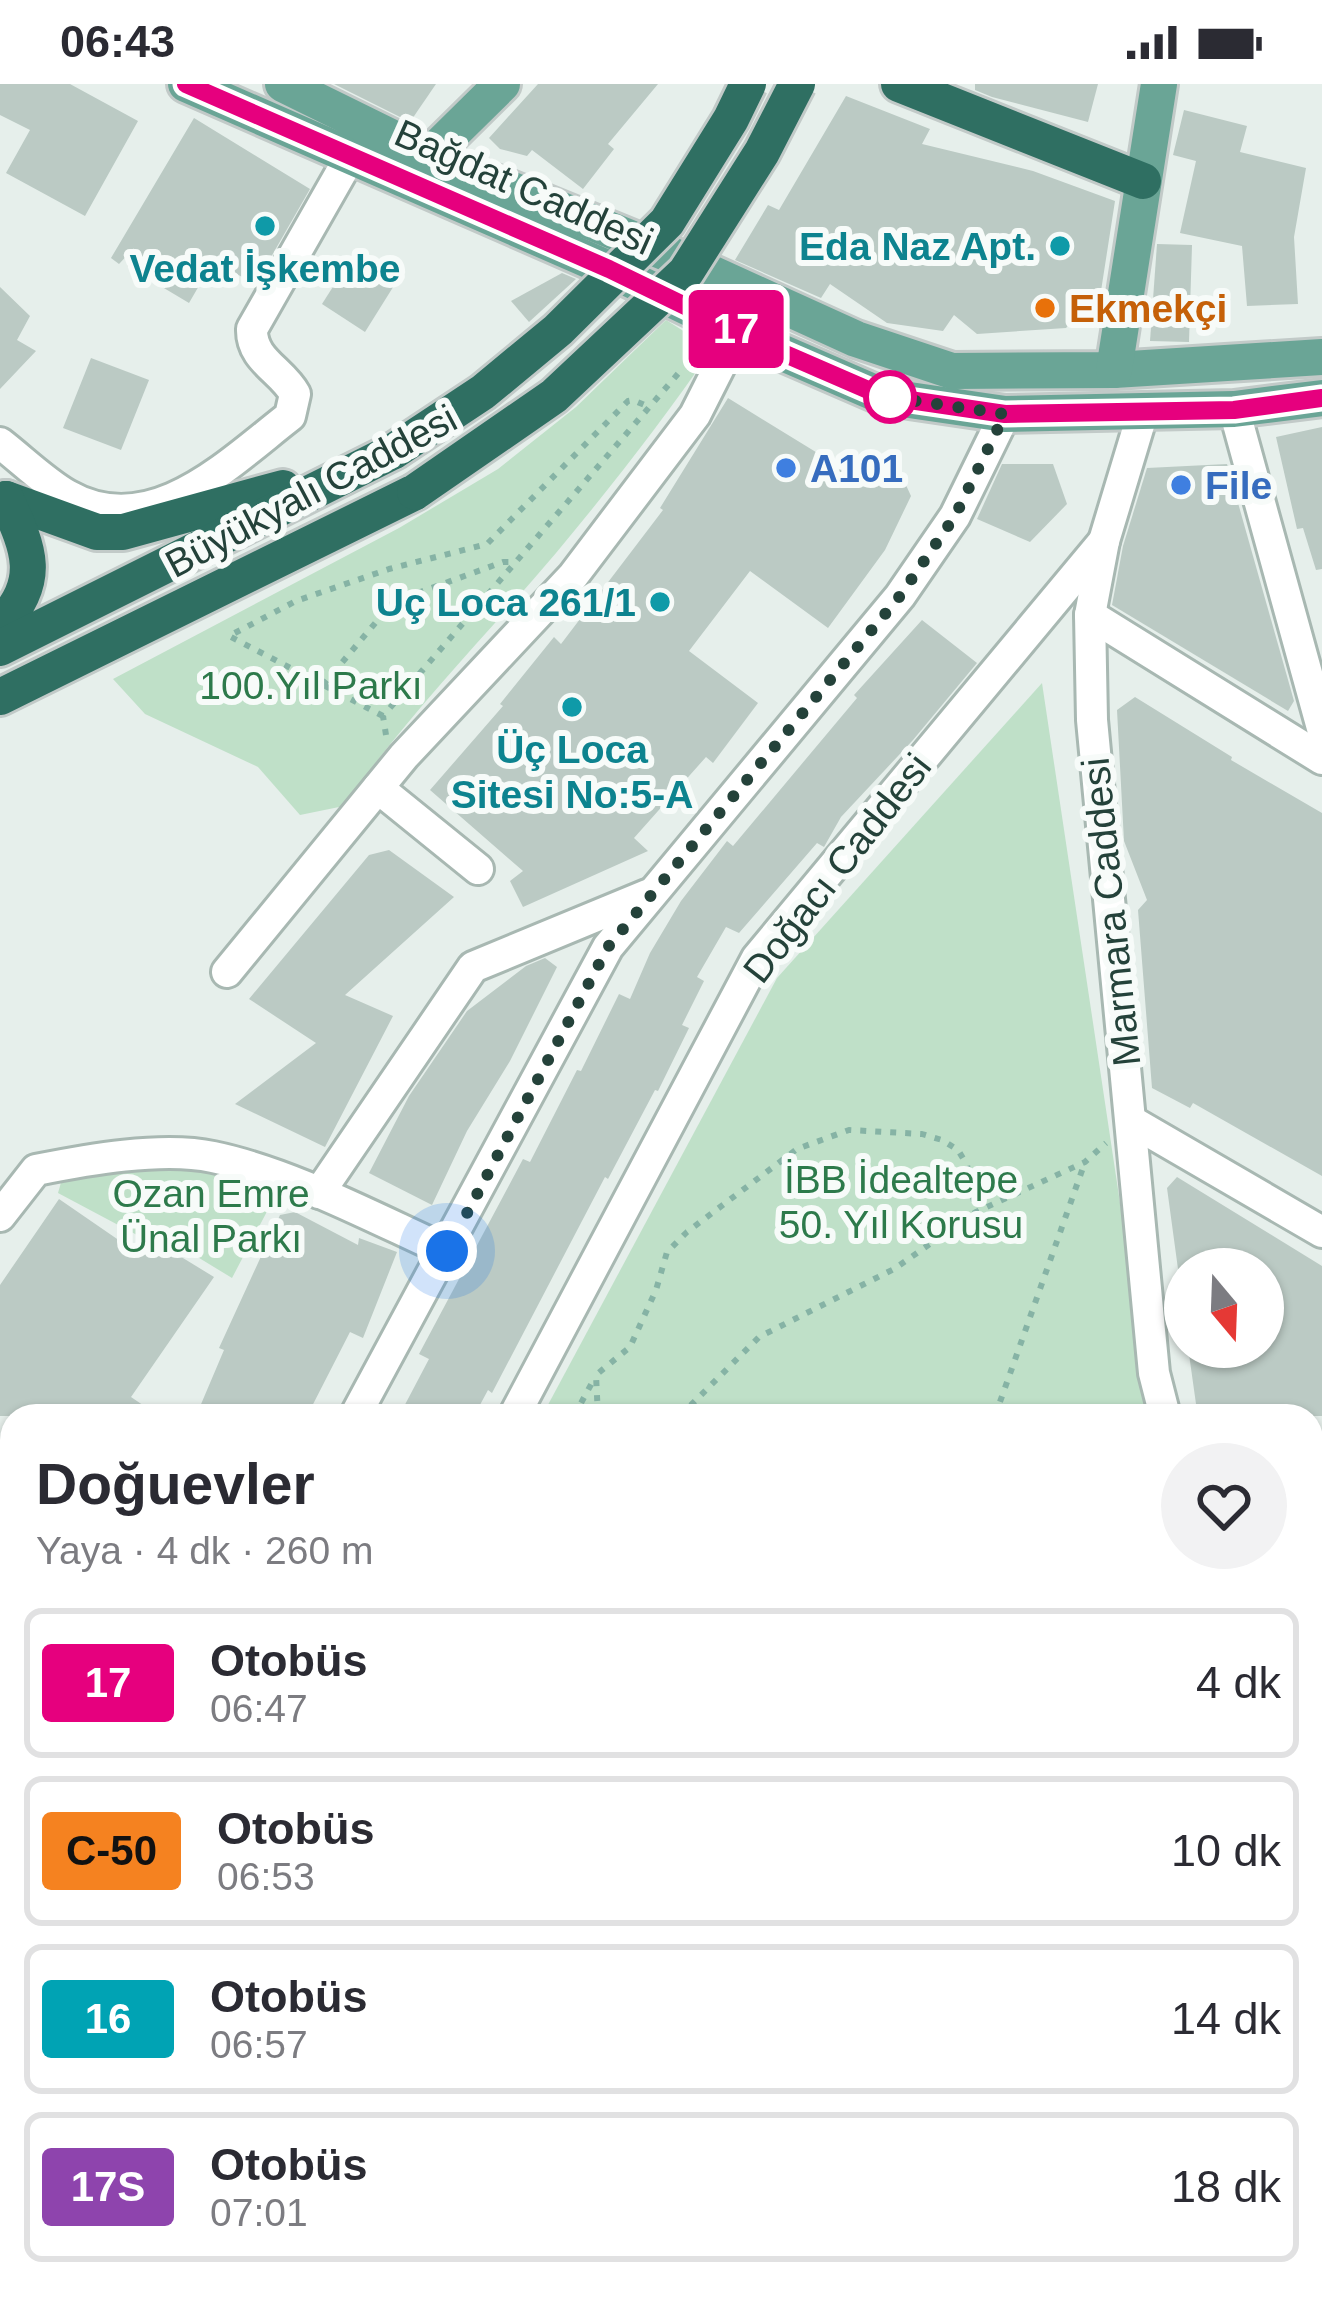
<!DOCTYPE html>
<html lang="tr">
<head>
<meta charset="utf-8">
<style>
  :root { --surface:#fff; --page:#f2f2f3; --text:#2b2b33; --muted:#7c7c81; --line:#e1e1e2 }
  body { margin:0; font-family:Helvetica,sans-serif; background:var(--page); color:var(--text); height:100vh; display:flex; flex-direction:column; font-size:45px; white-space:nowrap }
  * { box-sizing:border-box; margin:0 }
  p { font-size:39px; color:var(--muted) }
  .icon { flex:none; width:66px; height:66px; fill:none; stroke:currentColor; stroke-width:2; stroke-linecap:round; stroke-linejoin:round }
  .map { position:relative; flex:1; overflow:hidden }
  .drawer { position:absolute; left:0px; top:1320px; width:1323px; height:900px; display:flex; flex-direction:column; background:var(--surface); border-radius:36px 36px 0 0; box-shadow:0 3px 9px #0004 }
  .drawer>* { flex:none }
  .badge { padding:0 24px; border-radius:9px; font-size:42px; line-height:78px }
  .needle { width:78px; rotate:161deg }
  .fabs { position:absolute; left:1164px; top:1164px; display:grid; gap:24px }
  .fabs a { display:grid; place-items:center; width:120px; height:120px; border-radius:50%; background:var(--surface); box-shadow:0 3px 9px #0004; font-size:60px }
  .you { position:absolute; width:60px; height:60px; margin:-30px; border:9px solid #fff; border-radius:50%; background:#1a73e8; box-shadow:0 0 0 18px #1a73e833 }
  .map>.badge { position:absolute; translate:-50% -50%; box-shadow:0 0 0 6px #fff }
  .round { display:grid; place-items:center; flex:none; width:126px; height:126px; border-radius:63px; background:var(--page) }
  .summary { display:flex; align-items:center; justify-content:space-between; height:204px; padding:0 36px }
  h1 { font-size:57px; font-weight:700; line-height:90px }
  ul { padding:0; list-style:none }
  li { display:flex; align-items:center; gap:36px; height:150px; margin:0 24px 18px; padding:0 12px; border:6px solid var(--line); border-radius:18px }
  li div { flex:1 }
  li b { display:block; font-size:45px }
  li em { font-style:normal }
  li .badge { min-width:132px; font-weight:700; text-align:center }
  .status { display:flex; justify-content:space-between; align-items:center; height:84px; padding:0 60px; background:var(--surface); direction:ltr }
  .status svg { height:33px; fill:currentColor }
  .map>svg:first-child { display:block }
</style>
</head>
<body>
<div class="status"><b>06:43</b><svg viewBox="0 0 49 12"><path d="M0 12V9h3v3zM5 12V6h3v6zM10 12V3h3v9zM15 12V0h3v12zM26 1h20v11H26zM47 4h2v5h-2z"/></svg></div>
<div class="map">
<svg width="1322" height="2220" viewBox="0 0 1322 2220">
  <rect width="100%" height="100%" fill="#e6efeb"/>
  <g fill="#bfe0c8">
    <path d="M666 236 712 265C664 335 611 403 556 469 485 553 407 631 344 722L300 731 258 683 145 630 113 595 399 444 498 385 576 323Z"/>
    <polygon points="1042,599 1152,1332 542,1332 777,894"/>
    <polygon points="96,1080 197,1080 273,1116 232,1194 163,1152 143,1146 137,1151 58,1109 62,1095"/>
    <polygon points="105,2208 946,2208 938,2220 100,2220"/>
  </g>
  <g fill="#bbcac4">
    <polygon points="0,0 70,0 138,37 85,132 6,89 30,46 0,31"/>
    <polygon points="334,0 436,0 410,38"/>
    <polygon points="538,0 658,0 608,60 614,65 583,105 532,66 527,72 500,65 489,54"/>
    <polygon points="975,0 1098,0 1088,38 992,13 975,6"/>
    <polygon points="846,12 930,45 922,60 1033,87 1115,117 1101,207 1066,244 977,250 954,231 943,247 887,239 830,200 821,214 735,176 768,121 779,126"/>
    <polygon points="1184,26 1247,42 1240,68 1306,84 1294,153 1298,220 1247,222 1242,162 1180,149 1196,77 1173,71"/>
    <polygon points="194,34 310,105 255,201 214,176 189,219 127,182 134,164 119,180 111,174"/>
    <polygon points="1157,160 1192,161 1189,258 1150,257"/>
    <polygon points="357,165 400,192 365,248 322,220"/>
    <polygon points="562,189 576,195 529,238 511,217"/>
    <polygon points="0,203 30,232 17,256 36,267 0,305"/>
    <polygon points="91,274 149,296 121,366 63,344"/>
    <polygon points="728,314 837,381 852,371 900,388 911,412 885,466 828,544 750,487 689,567 758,619 713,679 706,673 634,754 648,767 523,823 510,797 523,787 430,706 503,622 500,620 554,553 561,560 663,426 660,424"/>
    <polygon points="1322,343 1322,485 1316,486 1303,444 1297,445 1276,353"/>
    <polygon points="1002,380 1053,380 1067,420 1030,458 977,435"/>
    <polygon points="1227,380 1294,617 1288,627 1112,521 1123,462 1147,384"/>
    <polygon points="922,536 977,579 913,656 841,733 824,763 817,759 739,849 726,843 697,893 704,897 682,941 689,944 658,1007 655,1006 608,1095 605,1093 492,1309 488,1306 474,1332 399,1332 429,1275 419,1270 523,1075 530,1078 577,986 581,987 619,910 630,915 650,869 681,817 727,757 733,762 857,614 854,611"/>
    <polygon points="1135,613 1232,673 1231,676 1322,729 1322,1092 1193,1019 1190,1024 1152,1004 1138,826 1147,816 1124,757 1117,626"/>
    <polygon points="389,766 454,813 345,911 393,932 325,1063 235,1020 316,959 249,915 369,771"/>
    <polygon points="545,874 557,883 510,977 467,1047 432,1121 369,1089 409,1012 467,927 526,882"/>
    <polygon points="1177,1093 1322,1182 1322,1332 1200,1332 1197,1327 1188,1263 1263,1263 1263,1185 1178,1185 1167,1104"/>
    <polygon points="59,1115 136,1168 147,1152 214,1193 131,1313 159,1332 0,1332 0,1201"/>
    <polygon points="295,1128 358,1161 359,1154 397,1168 363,1254 350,1248 307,1332 196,1332 224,1266 219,1264 280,1131"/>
  </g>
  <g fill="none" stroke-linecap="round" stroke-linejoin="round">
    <g stroke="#a8b8b2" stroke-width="36">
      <g id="minor">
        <polyline points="1234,325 1322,644"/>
        <polyline points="1143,328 1104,457 1090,531 1092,636 1154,1289 1165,1332"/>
        <path d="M0 359C22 376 43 397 67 411 151 459 228 380 290 332L295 310C282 286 251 276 252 245L350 73"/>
        <polyline points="1090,531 1322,675"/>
        <polyline points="378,704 478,785"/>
        <polyline points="227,888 404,672 573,492 695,331 738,246"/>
        <polyline points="1131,1037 1322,1148"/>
        <polyline points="319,1109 473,883 647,811"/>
        <path d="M0 1132 36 1086C86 1076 162 1062 213 1073 290 1089 374 1134 447 1167"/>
        <polyline points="355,1332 608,863 900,512 955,432 1005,330"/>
        <polyline points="514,1332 757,874 1104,457"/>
        <polyline points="1311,1450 1322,1455"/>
        <polyline points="1311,1632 1322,1640"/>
        <polyline points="1311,1779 1322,1765"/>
        <polyline points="0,1966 12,1967"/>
        <polyline points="0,2138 12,2111"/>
        <polyline points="993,2208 1011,2220"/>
        <polyline points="87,2220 92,2208"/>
      </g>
    </g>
    <g stroke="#c2cac8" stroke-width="42">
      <g id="major">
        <polyline points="186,0 609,185 776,266 882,312 1005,330 1234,325 1322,314"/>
        <polyline points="283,0 429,72 669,170 856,255 952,287 1114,286 1322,273"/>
        <polyline points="429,72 502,0"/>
        <polyline points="1114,286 1159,0"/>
      </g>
    </g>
    <g stroke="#c2cac8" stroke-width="42">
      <g id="highway">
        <polyline points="899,0 1143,97"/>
        <polyline points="6,415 97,448 123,448 283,404"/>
        <path d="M0 542C43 496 29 466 6 415"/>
        <polyline points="0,564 394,367"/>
        <polyline points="0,613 415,408"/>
      </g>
    </g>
    <g stroke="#86b3a5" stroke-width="6" stroke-dasharray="6 9" stroke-linecap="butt">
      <polyline points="323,601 393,518 503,478 514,478"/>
      <polyline points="383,632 229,552 296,517 389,485 487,460 628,317 633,316 649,323"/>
      <polyline points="386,651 383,632 683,284"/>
      <polyline points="574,1332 594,1295"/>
      <polyline points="598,1332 596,1291 630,1263 656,1206 667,1168 687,1148 797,1065 849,1046 922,1050 942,1056 958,1066 967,1081 976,1128"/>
      <polyline points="680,1332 759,1253 894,1185 976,1128 1085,1078 1106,1059"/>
      <polyline points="995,1332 1085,1078"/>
      <polyline points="212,2208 215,2220"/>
      <polyline points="161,2220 165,2208"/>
      <polyline points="278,2220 281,2208"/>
      <polyline points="400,2220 411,2208"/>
      <polyline points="597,2220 605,2208"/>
      <polyline points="675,2220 710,2208"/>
      <polyline points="857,2220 866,2208"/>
    </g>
    <use href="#minor" stroke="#fff" stroke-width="30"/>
    <use href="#major" stroke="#6aa596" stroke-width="36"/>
    <use href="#highway" stroke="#2f6f62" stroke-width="36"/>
    <g stroke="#c2cac8" stroke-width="42" stroke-linecap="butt">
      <g id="highway-bridge">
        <polyline points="394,367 483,308 558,246 667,138 731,35 748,0"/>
        <polyline points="415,408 554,312 686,188 762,68 797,0"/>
      </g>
    </g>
    <use href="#highway-bridge" stroke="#2f6f62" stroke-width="36"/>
  </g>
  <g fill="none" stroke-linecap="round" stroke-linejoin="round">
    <g stroke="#fff" stroke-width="27">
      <polyline id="line" points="186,0 609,185 776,266 882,312 1005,330 1234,326 1322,314"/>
    </g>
    <use href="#line" stroke="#e6007e" stroke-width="18"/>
    <polyline stroke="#24423a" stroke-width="12" stroke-dasharray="0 21.6" points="447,1167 608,863 900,512 955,432 1005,330 882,312 890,313"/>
  </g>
  <g fill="#0f9aa8" stroke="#f7fbf9" stroke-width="4.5">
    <circle cx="265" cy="142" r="12"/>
    <circle cx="1060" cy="162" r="12"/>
    <circle cx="660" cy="518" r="12"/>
    <circle cx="572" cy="623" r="12"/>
  </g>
  <circle fill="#e8710a" stroke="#f7fbf9" stroke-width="4.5" cx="1045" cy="224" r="12"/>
  <circle fill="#fff" stroke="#e6007e" stroke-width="6" cx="890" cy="313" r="24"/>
  <g fill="#3f7fe0" stroke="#f7fbf9" stroke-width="4.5">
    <circle cx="786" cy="384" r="12"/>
    <circle cx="1181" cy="401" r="12"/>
  </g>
  <g text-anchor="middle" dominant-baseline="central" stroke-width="12" stroke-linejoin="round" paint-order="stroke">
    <g font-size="39" fill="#24423a" stroke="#f7fbf9">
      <text transform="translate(524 103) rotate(24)">Bağdat Caddesi</text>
      <text transform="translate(311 407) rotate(-28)">Büyükyalı Caddesi</text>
      <text transform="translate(837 784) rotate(-52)">Doğacı Caddesi</text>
      <text transform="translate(1111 828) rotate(-96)">Marmara Caddesi</text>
    </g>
    <g font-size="39" font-weight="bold" fill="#0d838f" stroke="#f7fbf9" text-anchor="end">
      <text x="1036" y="162">Eda Naz Apt.</text>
      <text x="265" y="184" text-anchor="middle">Vedat İşkembe</text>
      <text x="636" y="518">Uç Loca 261/1</text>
      <text x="572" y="665" text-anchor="middle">Üç Loca<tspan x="572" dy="45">Sitesi No:5-A</tspan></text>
    </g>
    <g font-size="39" font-weight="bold" fill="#c56008" stroke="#f7fbf9" text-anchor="start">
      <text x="1069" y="224">Ekmekçi</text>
    </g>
    <g font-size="39" font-weight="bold" fill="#366cbe" stroke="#f7fbf9" text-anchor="start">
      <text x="810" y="384">A101</text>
      <text x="1205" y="401">File</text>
    </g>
    <g font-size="39" fill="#2d7a4b" stroke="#f7fbf9">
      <text x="311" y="601">100.Yıl Parkı</text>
      <text x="901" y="1095">İBB İdealtepe<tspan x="901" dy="45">50. Yıl Korusu</tspan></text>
      <text x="211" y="1109">Ozan Emre<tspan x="211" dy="45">Ünal Parkı</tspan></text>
    </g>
  </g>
</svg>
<div class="fabs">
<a><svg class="needle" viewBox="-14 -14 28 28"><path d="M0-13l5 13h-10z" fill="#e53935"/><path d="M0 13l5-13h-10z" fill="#7c7c81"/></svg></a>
</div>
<div class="you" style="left:447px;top:1167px"></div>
<b class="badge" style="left:736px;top:245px;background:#e6007e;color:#fff">17</b>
<section class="drawer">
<div class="summary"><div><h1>Doğuevler</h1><p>Yaya · 4 dk · 260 m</p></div><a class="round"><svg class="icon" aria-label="heart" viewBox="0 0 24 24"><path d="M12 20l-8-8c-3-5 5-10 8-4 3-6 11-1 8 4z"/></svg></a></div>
<ul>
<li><span class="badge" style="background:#e6007e;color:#fff">17</span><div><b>Otobüs</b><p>06:47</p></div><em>4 dk</em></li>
<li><span class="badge" style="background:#f58220;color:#111">C-50</span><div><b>Otobüs</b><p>06:53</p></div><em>10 dk</em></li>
<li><span class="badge" style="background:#00a3b4;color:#fff">16</span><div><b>Otobüs</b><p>06:57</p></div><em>14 dk</em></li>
<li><span class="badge" style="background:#8e44ad;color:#fff">17S</span><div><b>Otobüs</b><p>07:01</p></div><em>18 dk</em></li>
</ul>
</section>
</div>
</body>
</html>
